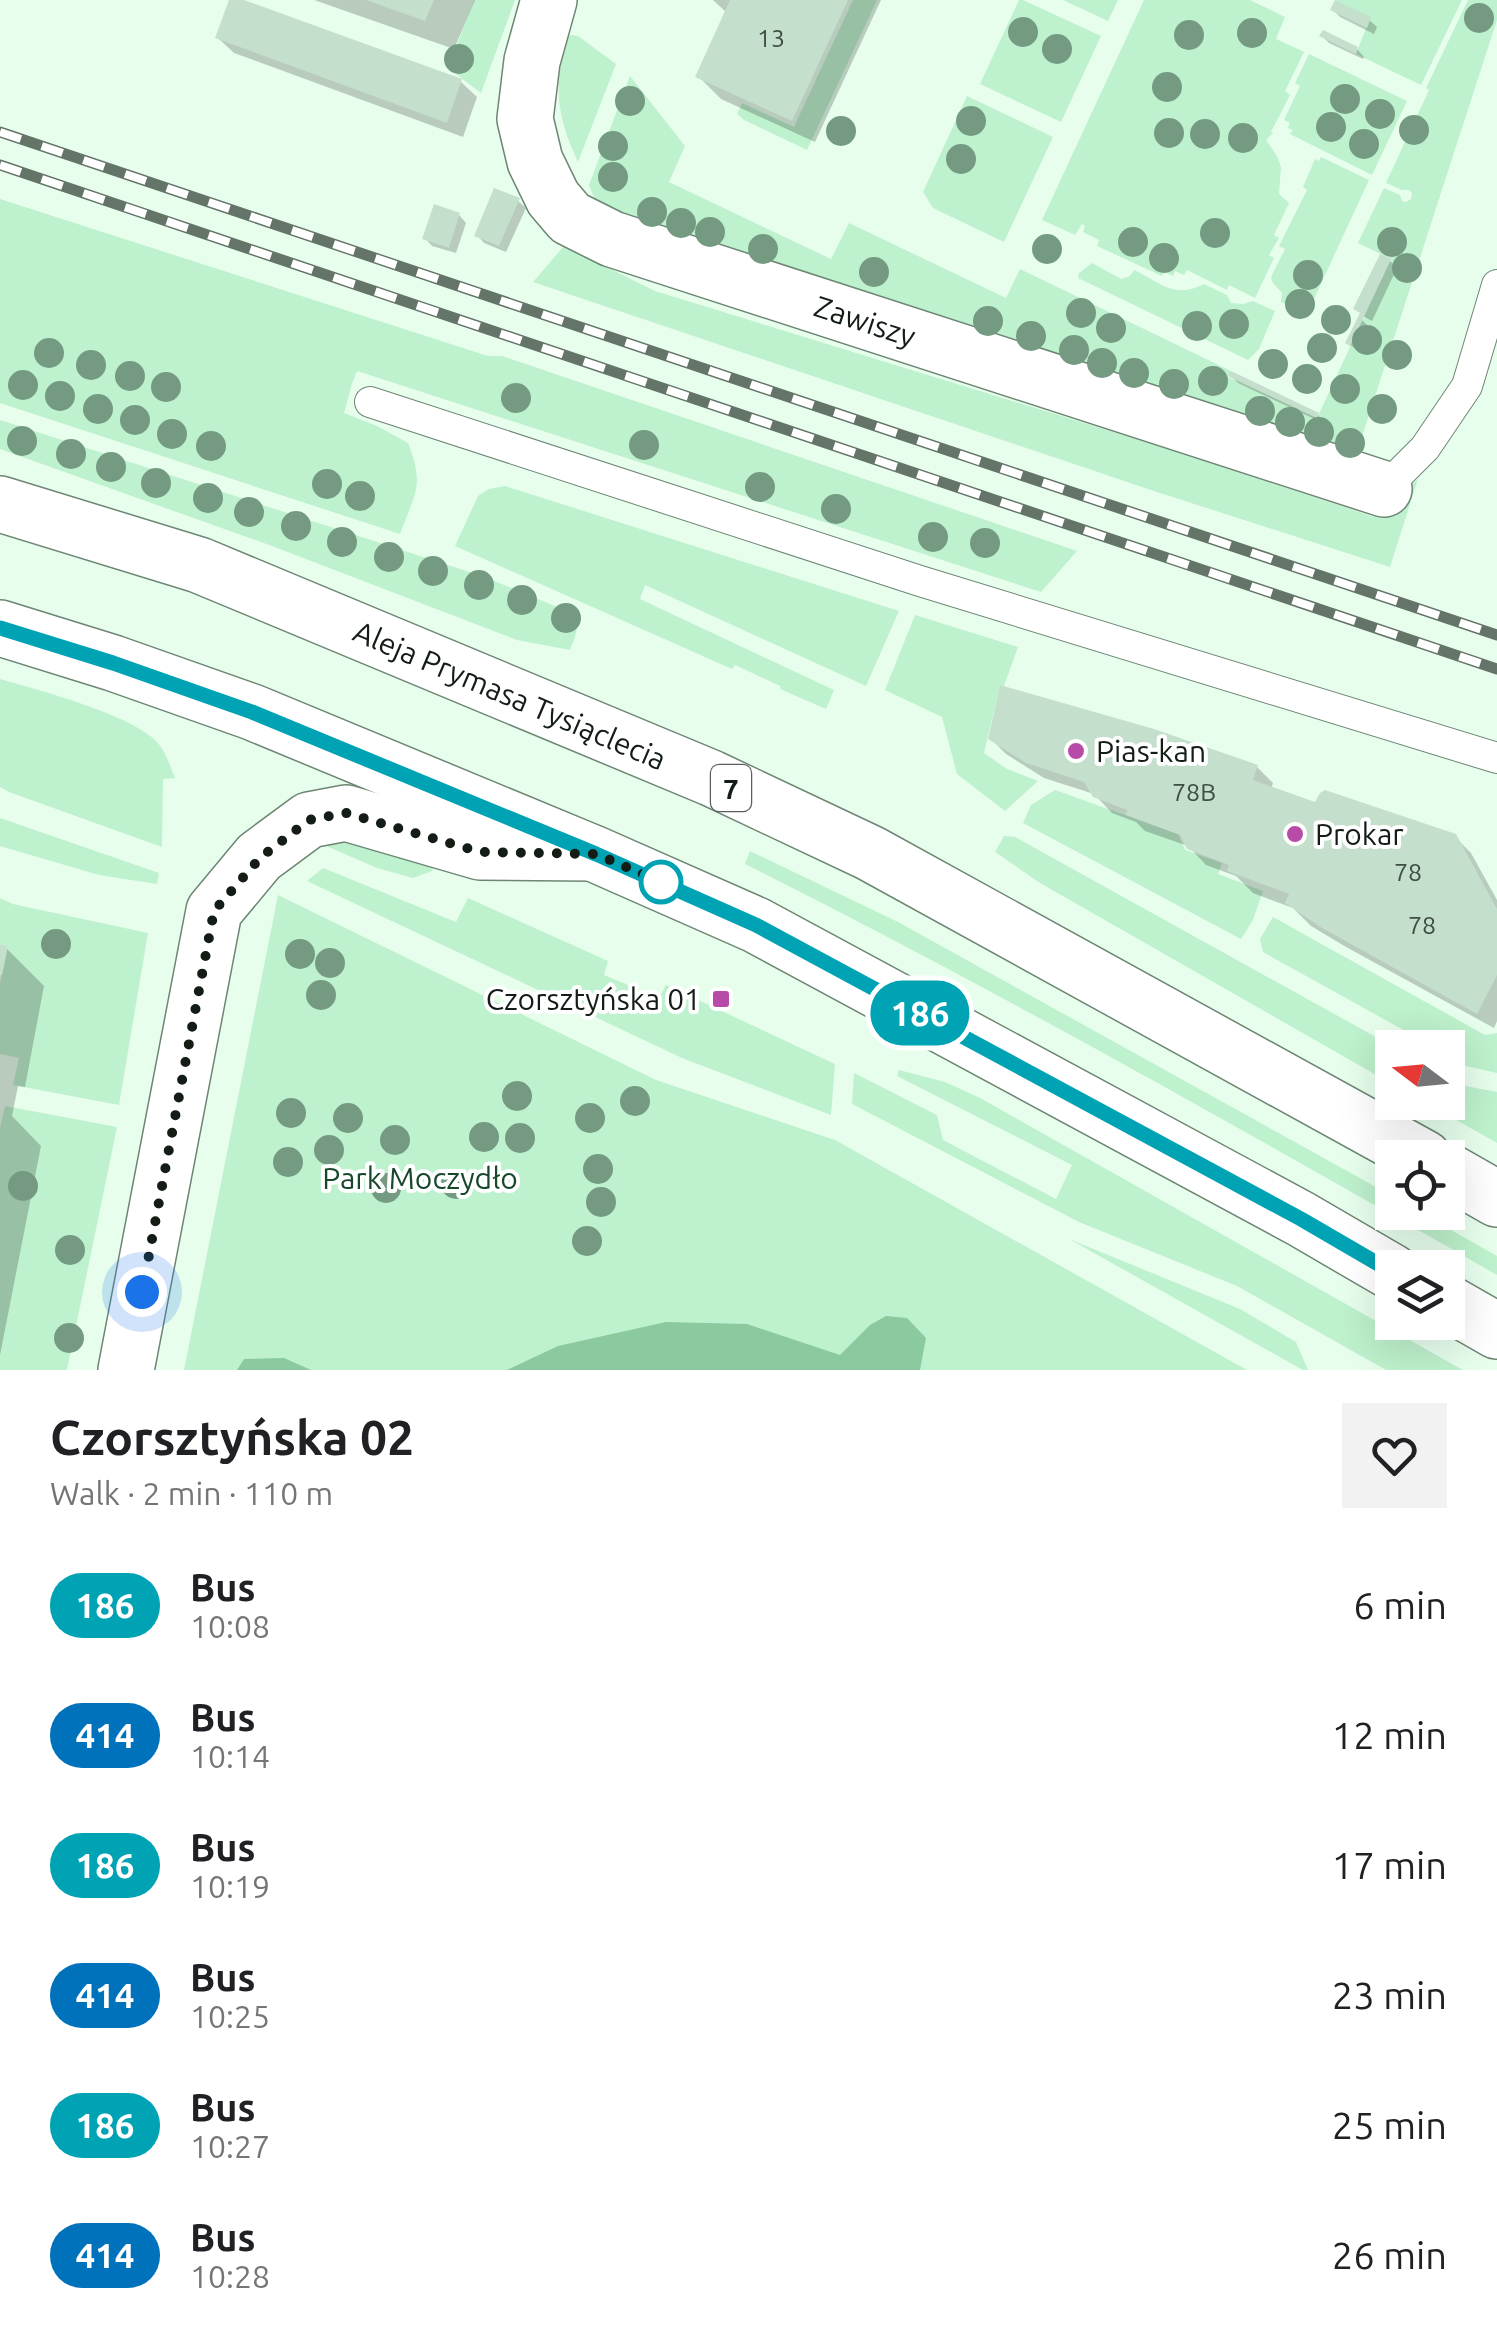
<!DOCTYPE html>
<html lang="en">
<head>
<meta charset="utf-8">
<style>
  :root { --surface:#fff; --page:#f2f2f2; --text:#202124; --muted:#757577 }
  body { margin:0; font-family:Ubuntu,sans-serif; background:var(--page); color:var(--text); height:100vh; display:flex; flex-direction:column; font-size:38px; white-space:nowrap }
  * { box-sizing:border-box; margin:0 }
  p { font-size:32px; color:var(--muted) }
  .icon { flex:none; width:55px; height:55px; fill:none; stroke:currentColor; stroke-width:2; stroke-linecap:round; stroke-linejoin:round }
  .map { position:relative; height:1370px; overflow:hidden }
  .drawer { display:flex; flex-direction:column; background:var(--surface); flex:1 }
  .drawer>* { flex:none }
  .badge { padding:0 20px; border-radius:32px; font-size:35px; line-height:65px }
  .needle { width:65px; rotate:286deg }
  .tools { position:absolute; left:1375px; top:1030px; display:grid; gap:20px }
  .tools a { display:grid; place-items:center; width:90px; height:90px; border-radius:0px; background:var(--surface); box-shadow:0 10px 40px #0002; font-size:50px }
  .you { position:absolute; width:50px; height:50px; margin:-25px; border:8px solid #fff; border-radius:50%; background:#1a73e8; box-shadow:0 0 0 15px #1a73e833 }
  .map>.badge { position:absolute; translate:-50% -50%; box-shadow:0 0 0 5px #fff }
  .round { display:grid; place-items:center; flex:none; width:105px; height:105px; border-radius:0px; background:var(--page) }
  .headline { display:flex; align-items:center; justify-content:space-between; height:170px; padding:0 50px }
  h1 { font-size:48px; font-weight:600; line-height:75px }
  ul { padding:0; list-style:none }
  li { display:flex; align-items:center; gap:30px; height:130px; padding:0 50px }
  li div { flex:1 }
  li b { display:block; font-size:38px }
  li em { font-style:normal }
  li .badge { min-width:110px; font-weight:700; text-align:center }
  .map>svg:first-child { display:block }
</style>
</head>
<body>
<div class="map">
<svg width="1497" height="1370" viewBox="0 0 1497 1370">
  <rect width="100%" height="100%" fill="#e7feed"/>
  <g fill="#bef1cd">
    <polygon points="474,0 515,0 481,93 448,68"/>
    <polygon points="853,0 877,0 807,150 744,120 737,114 742,103 794,127"/>
    <polygon points="1019,0 1023,0 1101,36 1061,122 980,84"/>
    <polygon points="1063,0 1118,0 1108,21"/>
    <polygon points="1144,0 1250,0 1285,17 1276,39 1304,52 1285,91 1290,95 1271,132 1273,133 1266,140 1277,156 1281,167 1279,194 1289,203 1274,235 1279,238 1269,255 1274,258 1255,298 1229,285 1227,290 1187,270 1184,275 1175,271 1173,276 1164,272 1162,276 1097,246 1099,240 1083,232 1085,226 1082,224 1075,235 1042,220"/>
    <polygon points="1335,0 1462,0 1421,85 1356,54 1370,18"/>
    <polygon points="1468,0 1497,0 1497,20 1357,452 599,209 589,185 630,76 685,146 669,182 831,259 849,223 1006,298 1020,269 1231,371 1228,377 1317,418 1391,259 1358,243 1384,188 1400,195 1402,201 1406,202 1411,199 1412,193 1409,190 1402,190 1386,183 1429,90 1426,88"/>
    <path d="M572 35 578 36 616 64 578 162C556 116 553 84 568 36Z"/>
    <polygon points="1309,54 1407,101 1372,175 1290,134 1293,130 1288,128 1290,123 1284,120 1300,86 1295,83"/>
    <polygon points="967,96 1053,137 1004,242 933,208 923,192"/>
    <polygon points="1321,157 1369,180 1307,314 1281,302 1282,293 1273,283 1271,277 1285,249 1279,246 1307,190 1303,187 1315,159 1319,161"/>
    <path d="M0 199 488 356H502L1077 551 1041 592 357 371 352 384 344 413 377 426 408 443C425 486 415 493 400 534L0 403Z"/>
    <polygon points="564,246 655,291 1146,442 1374,517 1418,479 1390,567 1157,492 533,282"/>
    <path d="M1092 263 1121 279 1130 276 1134 270C1163 284 1174 299 1204 284L1227 295 1231 303 1243 304 1253 301 1275 311 1259 349 1248 360 1078 278 1079 273Z"/>
    <path d="M0 420 485 577 574 614C580 627 575 637 570 650L517 640 272 546 0 449Z"/>
    <polygon points="505,486 899,611 866,686 645,585 640,599 834,690 826,709 780,689 780,686 735,665 732,669 455,546 478,496 489,489"/>
    <polygon points="915,615 1018,647 1004,686 1000,685 984,753 1007,769 1038,781 1005,811 957,774 942,717 885,690"/>
    <path d="M0 679C38 690 134 715 158 743 166 753 170 766 175 778L163 779 162 847 9 792 0 787Z"/>
    <polygon points="1055,790 1178,834 1185,850 1222,863 1218,874 1263,891 1253,920 1241,939 1023,823 1031,805"/>
    <polygon points="0,818 159,873 157,884 99,875 0,846"/>
    <polygon points="331,835 435,860 432,871 413,878 377,868 315,841"/>
    <polygon points="1004,836 1015,837 1394,1047 1392,1084 1040,883 995,852"/>
    <path d="M750 851 898 922 1358 1177 1392 1196V1212L1421 1213 1497 1256V1275C1249 1133 1000 992 745 864Z"/>
    <polygon points="323,868 456,922 468,898 608,961 604,975 659,998 666,985 835,1064 831,1115 682,1058 307,881"/>
    <polygon points="278,895 656,1080 835,1140 1247,1370 184,1370"/>
    <polygon points="0,898 13,904 148,933 119,1105 13,1085 19,1058 0,1054 0,984 8,946 0,944"/>
    <polygon points="1273,917 1485,1035 1497,1033 1497,1073 1466,1066 1448,1055 1448,1048 1434,1047 1263,952 1260,939"/>
    <polygon points="899,1070 945,1082 980,1098 1463,1370 1386,1370 1237,1286 1079,1222 852,1104 854,1073 937,1115 943,1140 1056,1199 1072,1165 897,1076"/>
    <polygon points="1448,1076 1466,1086 1497,1092 1497,1143 1426,1103 1448,1102"/>
    <polygon points="5,1106 117,1127 67,1370 0,1370 0,1128"/>
    <polygon points="1069,1239 1240,1309 1296,1342 1308,1370 1303,1370"/>
  </g>
  <g fill="#8aca9e">
    <polygon points="886,1316 907,1318 926,1338 920,1370 507,1370 558,1346 666,1322 747,1324 840,1355 870,1325"/>
    <polygon points="284,1358 311,1370 237,1370 244,1359"/>
  </g>
  <g fill="#0003">
    <polygon points="232,0 461,82 477,97 463,137 234,53 218,38"/>
    <polygon points="314,0 475,0 454,49"/>
    <polygon points="713,0 881,0 815,142 721,99 698,76 727,13"/>
    <polygon points="1333,10 1369,20 1377,27 1374,34 1340,17"/>
    <polygon points="1322,36 1357,49 1364,57 1363,59 1329,43"/>
    <polygon points="518,201 526,208 506,252 484,243 477,235"/>
    <polygon points="459,215 466,223 456,253 432,246 425,238"/>
    <polygon points="1390,261 1397,268 1372,321 1363,316"/>
    <polygon points="1362,320 1369,327 1358,351 1348,343"/>
    <polygon points="1231,376 1318,415 1325,424 1238,383"/>
    <polygon points="990,738 1257,767 1273,783 1271,789 1317,805 1454,836 1471,853 1497,900 1497,1021 1494,1028 1346,947 1311,926 1293,908 1253,893 1236,876 1206,865 1188,846 1145,831 1136,822 1112,813 1094,794 1044,778 1006,754"/>
    <polygon points="0,947 6,948 44,986 25,1087 18,1086 12,1116 41,1146 0,1355"/>
  </g>
  <g fill="#c4dfcb">
    <polygon points="229,0 244,0 462,79 447,123 215,38"/>
    <polygon points="366,0 434,0 425,21"/>
    <polygon points="730,0 848,0 792,121 695,77"/>
    <polygon points="1335,0 1371,17 1367,28 1330,10"/>
    <polygon points="1323,30 1358,47 1356,54 1319,36"/>
    <polygon points="494,188 520,198 499,246 474,236"/>
    <polygon points="434,204 460,213 449,248 422,239"/>
    <polygon points="1380,254 1391,259 1350,346 1345,343 1360,313 1353,309"/>
    <polygon points="1231,371 1319,413 1317,418 1228,376"/>
    <polygon points="1000,685 1154,729 1258,765 1253,780 1315,802 1320,793 1325,790 1456,834 1497,909 1497,975 1477,1014 1322,928 1285,903 1289,894 1227,871 1229,865 1187,849 1180,835 1126,815 1127,810 1093,797 1084,782 1026,763 988,739"/>
    <polygon points="0,944 8,946 2,975 0,975"/>
  </g>
  <g fill="none" stroke-linecap="round" stroke-linejoin="round">
    <g stroke="#6d8674" stroke-width="32">
      <g id="service">
        <polyline points="370,402 920,581 1497,758"/>
        <polyline points="1384,489 1425,448 1467,386 1497,285"/>
      </g>
    </g>
    <g stroke="#6d8674" stroke-width="58">
      <g id="minor">
        <polyline points="549,0 532,61 525,119 535,161 553,198 570,218 612,239 1384,489"/>
        <polyline points="126,1370 214,911 259,857 309,820 346,813 480,852 592,853"/>
      </g>
    </g>
    <g stroke="#6d8674" stroke-width="58">
      <g id="primary">
        <polyline points="0,504 199,565 711,778 870,853 1424,1158"/>
        <polyline points="0,628 113,663 252,712 595,854 756,925 1301,1219 1392,1272"/>
        <polyline points="1448,1171 1497,1199"/>
        <polyline points="1448,1303 1497,1331"/>
      </g>
    </g>
    <use href="#service" stroke="#fff" stroke-width="30"/>
    <use href="#minor" stroke="#fff" stroke-width="55"/>
    <use href="#primary" stroke="#fff" stroke-width="55"/>
    <g stroke="#657469" stroke-width="11">
      <g id="rail">
        <polyline points="0,132 1497,635"/>
        <polyline points="0,165 1497,669"/>
      </g>
    </g>
    <use href="#rail" stroke="#fff" stroke-width="8" stroke-dasharray="22" stroke-linecap="butt"/>
  </g>
  <g fill="#759a82">
    <circle cx="1479" cy="18" r="15"/>
    <circle cx="1023" cy="32" r="15"/>
    <circle cx="1252" cy="33" r="15"/>
    <circle cx="1189" cy="35" r="15"/>
    <circle cx="1057" cy="49" r="15"/>
    <circle cx="459" cy="59" r="15"/>
    <circle cx="1167" cy="87" r="15"/>
    <circle cx="1345" cy="99" r="15"/>
    <circle cx="630" cy="101" r="15"/>
    <circle cx="1380" cy="114" r="15"/>
    <circle cx="971" cy="121" r="15"/>
    <circle cx="1331" cy="127" r="15"/>
    <circle cx="1414" cy="130" r="15"/>
    <circle cx="841" cy="131" r="15"/>
    <circle cx="1169" cy="133" r="15"/>
    <circle cx="1205" cy="134" r="15"/>
    <circle cx="1243" cy="138" r="15"/>
    <circle cx="1364" cy="144" r="15"/>
    <circle cx="613" cy="146" r="15"/>
    <circle cx="961" cy="159" r="15"/>
    <circle cx="613" cy="177" r="15"/>
    <circle cx="652" cy="212" r="15"/>
    <circle cx="681" cy="223" r="15"/>
    <circle cx="710" cy="232" r="15"/>
    <circle cx="1215" cy="233" r="15"/>
    <circle cx="1133" cy="242" r="15"/>
    <circle cx="1392" cy="242" r="15"/>
    <circle cx="763" cy="249" r="15"/>
    <circle cx="1047" cy="249" r="15"/>
    <circle cx="1164" cy="258" r="15"/>
    <circle cx="1407" cy="268" r="15"/>
    <circle cx="874" cy="272" r="15"/>
    <circle cx="1308" cy="275" r="15"/>
    <circle cx="1300" cy="304" r="15"/>
    <circle cx="1081" cy="313" r="15"/>
    <circle cx="1336" cy="320" r="15"/>
    <circle cx="988" cy="321" r="15"/>
    <circle cx="1234" cy="324" r="15"/>
    <circle cx="1197" cy="326" r="15"/>
    <circle cx="1111" cy="328" r="15"/>
    <circle cx="1031" cy="336" r="15"/>
    <circle cx="1367" cy="340" r="15"/>
    <circle cx="1322" cy="348" r="15"/>
    <circle cx="1074" cy="350" r="15"/>
    <circle cx="49" cy="353" r="15"/>
    <circle cx="1397" cy="355" r="15"/>
    <circle cx="1102" cy="363" r="15"/>
    <circle cx="1273" cy="364" r="15"/>
    <circle cx="91" cy="365" r="15"/>
    <circle cx="1134" cy="373" r="15"/>
    <circle cx="130" cy="376" r="15"/>
    <circle cx="1307" cy="379" r="15"/>
    <circle cx="1213" cy="381" r="15"/>
    <circle cx="1174" cy="384" r="15"/>
    <circle cx="23" cy="385" r="15"/>
    <circle cx="166" cy="387" r="15"/>
    <circle cx="1345" cy="389" r="15"/>
    <circle cx="60" cy="396" r="15"/>
    <circle cx="516" cy="398" r="15"/>
    <circle cx="98" cy="409" r="15"/>
    <circle cx="1382" cy="409" r="15"/>
    <circle cx="1260" cy="411" r="15"/>
    <circle cx="135" cy="420" r="15"/>
    <circle cx="1290" cy="422" r="15"/>
    <circle cx="1319" cy="432" r="15"/>
    <circle cx="172" cy="434" r="15"/>
    <circle cx="22" cy="441" r="15"/>
    <circle cx="1350" cy="443" r="15"/>
    <circle cx="644" cy="445" r="15"/>
    <circle cx="211" cy="446" r="15"/>
    <circle cx="71" cy="454" r="15"/>
    <circle cx="111" cy="467" r="15"/>
    <circle cx="156" cy="483" r="15"/>
    <circle cx="327" cy="484" r="15"/>
    <circle cx="760" cy="487" r="15"/>
    <circle cx="360" cy="496" r="15"/>
    <circle cx="208" cy="498" r="15"/>
    <circle cx="836" cy="509" r="15"/>
    <circle cx="249" cy="512" r="15"/>
    <circle cx="296" cy="526" r="15"/>
    <circle cx="933" cy="537" r="15"/>
    <circle cx="342" cy="542" r="15"/>
    <circle cx="985" cy="543" r="15"/>
    <circle cx="389" cy="557" r="15"/>
    <circle cx="433" cy="571" r="15"/>
    <circle cx="479" cy="585" r="15"/>
    <circle cx="522" cy="600" r="15"/>
    <circle cx="566" cy="618" r="15"/>
    <circle cx="56" cy="944" r="15"/>
    <circle cx="300" cy="954" r="15"/>
    <circle cx="330" cy="963" r="15"/>
    <circle cx="321" cy="995" r="15"/>
    <circle cx="517" cy="1096" r="15"/>
    <circle cx="635" cy="1101" r="15"/>
    <circle cx="291" cy="1113" r="15"/>
    <circle cx="348" cy="1118" r="15"/>
    <circle cx="590" cy="1118" r="15"/>
    <circle cx="484" cy="1137" r="15"/>
    <circle cx="520" cy="1138" r="15"/>
    <circle cx="395" cy="1140" r="15"/>
    <circle cx="329" cy="1150" r="15"/>
    <circle cx="288" cy="1162" r="15"/>
    <circle cx="598" cy="1169" r="15"/>
    <circle cx="456" cy="1184" r="15"/>
    <circle cx="23" cy="1186" r="15"/>
    <circle cx="386" cy="1188" r="15"/>
    <circle cx="601" cy="1202" r="15"/>
    <circle cx="587" cy="1241" r="15"/>
    <circle cx="70" cy="1250" r="15"/>
    <circle cx="69" cy="1338" r="15"/>
  </g>
  <g fill="none" stroke-linecap="round" stroke-linejoin="round">
    <g stroke="#fff" stroke-width="22">
      <polyline id="line" points="0,628 113,663 252,712 596,854 756,925 1301,1219 1392,1272"/>
    </g>
    <use href="#line" stroke="#00a3b4" stroke-width="15"/>
    <polyline stroke="#131d16" stroke-width="10" stroke-dasharray="0 18" points="142,1292 214,911 260,858 309,820 346,813 480,852 596,854 661,882"/>
  </g>
  <g fill="#b84aa8" stroke="#fff" stroke-width="4">
    <circle cx="1076" cy="751" r="10"/>
    <circle cx="1295" cy="834" r="10"/>
    <rect x="711" y="989" width="20" height="20" rx="5"/>
  </g>
  <circle fill="#fff" stroke="#00a3b4" stroke-width="5" cx="661" cy="882" r="20"/>
  <g text-anchor="middle" dominant-baseline="central" stroke-width="8" stroke-linejoin="round" paint-order="stroke">
    <g font-size="25" fill="#3f4e43">
      <text x="771" y="38">13</text>
      <text x="1194" y="792">78B</text>
      <text x="1408" y="872">78</text>
      <text x="1422" y="925">78</text>
    </g>
    <rect fill="#fff" stroke="#5a615c" stroke-width="2.5" x="711" y="765" width="40" height="46" rx="8"/>
    <g font-size="28" font-weight="bold" fill="#131d16">
      <text x="731" y="788">7</text>
    </g>
    <g font-size="30" fill="#131d16" stroke="#fff">
      <text transform="translate(865 321) rotate(18)">Zawiszy</text>
      <text transform="translate(510 695) rotate(23)">Aleja Prymasa Tysiąclecia</text>
    </g>
    <g font-size="30" fill="#131d16" stroke="#fff" text-anchor="start">
      <text x="1096" y="751">Pias-kan</text>
      <text x="1315" y="834">Prokar</text>
      <text x="701" y="999" text-anchor="end">Czorsztyńska 01</text>
    </g>
    <g font-size="30" fill="#18482b" stroke="#fff">
      <text x="420" y="1178">Park Moczydło</text>
    </g>
  </g>
</svg>
<div class="tools">
<a><svg class="needle" viewBox="-14 -14 28 28"><path d="M0-13l5 13h-10z" fill="#e53935"/><path d="M0 13l5-13h-10z" fill="#757577"/></svg></a>
<a><svg class="icon" aria-label="locate" viewBox="0 0 24 24"><circle cx="12" cy="12" r="6"/><path d="M12 2v4M12 18v4M2 12h4M18 12h4"/></svg></a>
<a><svg class="icon" aria-label="layers" viewBox="0 0 24 24"><path d="M12 4l9 5-9 5-9-5zM3 14l9 5 9-5"/></svg></a>
</div>
<div class="you" style="left:142px;top:1292px"></div>
<b class="badge" style="left:920px;top:1013px;background:#00a3b4;color:#fff">186</b>
</div>
<section class="drawer">
<div class="headline"><div><h1>Czorsztyńska 02</h1><p>Walk · 2 min · 110 m</p></div><a class="round"><svg class="icon" aria-label="heart" viewBox="0 0 24 24"><path d="M12 20l-8-8c-3-5 5-10 8-4 3-6 11-1 8 4z"/></svg></a></div>
<ul>
<li><span class="badge" style="background:#00a3b4;color:#fff">186</span><div><b>Bus</b><p>10:08</p></div><em>6 min</em></li>
<li><span class="badge" style="background:#0072bc;color:#fff">414</span><div><b>Bus</b><p>10:14</p></div><em>12 min</em></li>
<li><span class="badge" style="background:#00a3b4;color:#fff">186</span><div><b>Bus</b><p>10:19</p></div><em>17 min</em></li>
<li><span class="badge" style="background:#0072bc;color:#fff">414</span><div><b>Bus</b><p>10:25</p></div><em>23 min</em></li>
<li><span class="badge" style="background:#00a3b4;color:#fff">186</span><div><b>Bus</b><p>10:27</p></div><em>25 min</em></li>
<li><span class="badge" style="background:#0072bc;color:#fff">414</span><div><b>Bus</b><p>10:28</p></div><em>26 min</em></li>
</ul>
</section>
</body>
</html>
